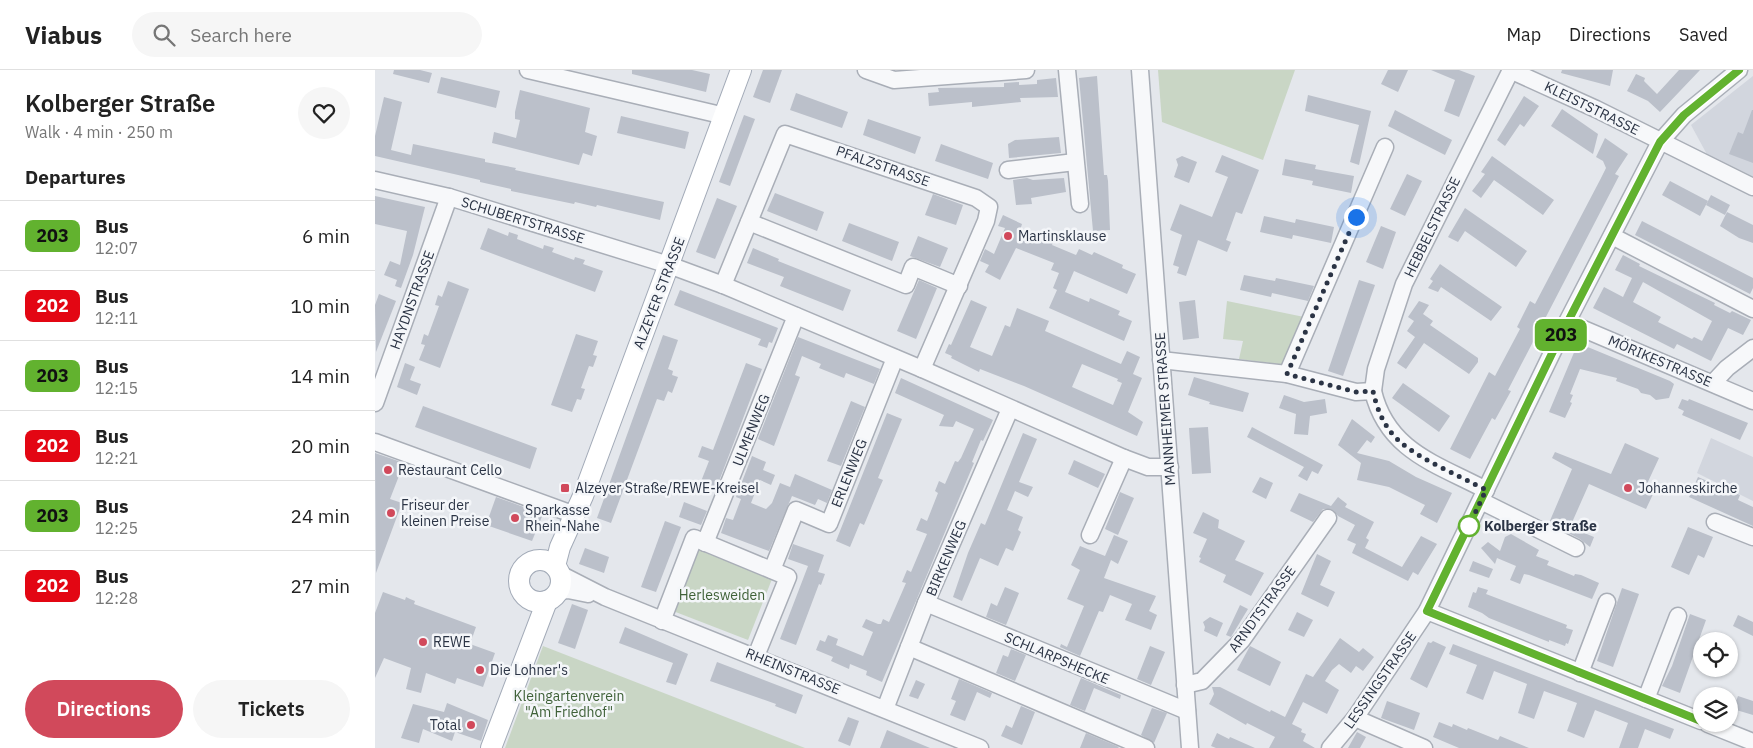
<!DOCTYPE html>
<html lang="en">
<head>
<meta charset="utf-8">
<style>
  :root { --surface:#fff; --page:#f6f6f6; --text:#222; --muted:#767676; --line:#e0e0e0; --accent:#d1495b }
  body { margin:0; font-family:"IBM Plex Sans",sans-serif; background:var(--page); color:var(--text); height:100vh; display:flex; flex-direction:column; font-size:19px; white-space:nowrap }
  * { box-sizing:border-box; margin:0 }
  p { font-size:16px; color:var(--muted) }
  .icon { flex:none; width:28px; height:28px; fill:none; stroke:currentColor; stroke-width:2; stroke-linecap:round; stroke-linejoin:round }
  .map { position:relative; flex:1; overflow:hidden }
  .panel { display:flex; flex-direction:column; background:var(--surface); width:375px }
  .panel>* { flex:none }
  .badge { padding:0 10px; border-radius:8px; font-size:18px; line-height:32px }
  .tools { position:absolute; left:1318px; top:562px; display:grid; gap:10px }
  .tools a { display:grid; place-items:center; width:45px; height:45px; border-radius:50%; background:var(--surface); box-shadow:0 1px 4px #0004; font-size:25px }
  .you { position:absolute; width:25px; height:25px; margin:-12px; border:4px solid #fff; border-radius:50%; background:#1a73e8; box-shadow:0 0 0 8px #1a73e833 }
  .map>.badge { position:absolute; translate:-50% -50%; box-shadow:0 0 0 2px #fff }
  h2 { padding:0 25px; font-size:19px; line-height:45px }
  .round { display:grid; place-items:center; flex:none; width:52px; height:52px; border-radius:26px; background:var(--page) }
  .headline { display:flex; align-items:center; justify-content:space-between; height:85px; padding:0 25px }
  h1 { font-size:24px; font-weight:600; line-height:38px }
  .action { display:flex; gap:10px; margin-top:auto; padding:10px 25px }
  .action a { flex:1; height:58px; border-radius:30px; background:var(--accent); color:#fff; font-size:20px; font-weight:600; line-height:58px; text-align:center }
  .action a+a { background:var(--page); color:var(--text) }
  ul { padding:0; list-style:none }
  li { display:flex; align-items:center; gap:15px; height:70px; padding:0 25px; border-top:1px solid var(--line) }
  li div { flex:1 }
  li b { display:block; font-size:19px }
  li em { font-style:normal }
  li .badge { min-width:55px; font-weight:700; text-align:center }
  header { display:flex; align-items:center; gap:30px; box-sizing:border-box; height:70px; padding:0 25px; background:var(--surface); border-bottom:1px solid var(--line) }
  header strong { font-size:24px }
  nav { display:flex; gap:28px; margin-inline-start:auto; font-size:18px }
  .search { width:350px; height:45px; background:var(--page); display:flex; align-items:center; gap:12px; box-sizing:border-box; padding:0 18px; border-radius:28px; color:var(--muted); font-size:19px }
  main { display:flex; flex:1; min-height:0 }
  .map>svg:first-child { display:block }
</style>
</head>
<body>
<header>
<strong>Viabus</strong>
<div class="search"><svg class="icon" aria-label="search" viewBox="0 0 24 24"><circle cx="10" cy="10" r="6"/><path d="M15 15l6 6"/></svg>Search here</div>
<nav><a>Map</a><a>Directions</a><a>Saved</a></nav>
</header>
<main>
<section class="panel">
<div class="headline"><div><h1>Kolberger Straße</h1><p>Walk · 4 min · 250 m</p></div><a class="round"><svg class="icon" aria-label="heart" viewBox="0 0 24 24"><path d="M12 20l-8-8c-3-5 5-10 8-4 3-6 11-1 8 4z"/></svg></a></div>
<h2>Departures</h2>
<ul>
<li><span class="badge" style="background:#62b22f;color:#111">203</span><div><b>Bus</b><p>12:07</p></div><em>6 min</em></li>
<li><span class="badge" style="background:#e30613;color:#fff">202</span><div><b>Bus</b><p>12:11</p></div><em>10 min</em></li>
<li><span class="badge" style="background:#62b22f;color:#111">203</span><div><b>Bus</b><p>12:15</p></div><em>14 min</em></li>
<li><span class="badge" style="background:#e30613;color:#fff">202</span><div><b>Bus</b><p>12:21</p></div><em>20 min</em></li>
<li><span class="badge" style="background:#62b22f;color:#111">203</span><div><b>Bus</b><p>12:25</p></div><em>24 min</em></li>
<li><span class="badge" style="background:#e30613;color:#fff">202</span><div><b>Bus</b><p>12:28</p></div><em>27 min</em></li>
</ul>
<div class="action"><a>Directions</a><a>Tickets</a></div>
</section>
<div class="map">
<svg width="1378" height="678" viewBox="0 0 1378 678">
  <rect width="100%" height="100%" fill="#e4e7ec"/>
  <g fill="#d2d6de">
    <polygon points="1378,6 1378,108 1335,90 1316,55"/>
    <polygon points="1336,368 1378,387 1378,431 1322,403"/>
  </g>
  <g fill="#c9d6c5">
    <polygon points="783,0 920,0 888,90 787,52"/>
    <polygon points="852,231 934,248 912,295 864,289 868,271 848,269"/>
    <polygon points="321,479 397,509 373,570 298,541"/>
    <polygon points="168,576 430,678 130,678"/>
  </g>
  <g fill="#bbc0ca" fill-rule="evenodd">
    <polygon points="19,0 45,0 57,3 54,13 18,4"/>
    <polygon points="257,0 317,0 335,4 331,22 257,4"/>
    <polygon points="388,0 407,0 395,33 378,27"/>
    <polygon points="1013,0 1033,0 1023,22 1006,14"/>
    <polygon points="1056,0 1084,0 1100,6 1084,47 1069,41 1080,10"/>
    <polygon points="1187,0 1238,0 1235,16 1186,3"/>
    <polygon points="1304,0 1325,0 1285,42 1273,31 1252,21 1261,4 1270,8 1269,11 1282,24"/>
    <polygon points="722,6 729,105 732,105 733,111 735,160 718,161 704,8"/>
    <polygon points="66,7 125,21 121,38 62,23"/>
    <polygon points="681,8 683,27 645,28 646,32 597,37 597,32 554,36 553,23 564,22 563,18 629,17 629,13 644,12 644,15 662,14 662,10"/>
    <polygon points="145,20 215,38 210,62 222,66 217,86 208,83 204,95 117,73 119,62 141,68 145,50 140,49 140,42"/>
    <polygon points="421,23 473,42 467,58 415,40"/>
    <polygon points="933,25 996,41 984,95 975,92 984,55 930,41"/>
    <polygon points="1149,26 1164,36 1149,57 1145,54 1130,76 1122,70"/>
    <polygon points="9,27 27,32 16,80 36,85 38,74 110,89 110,92 141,98 140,100 289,132 285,150 222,135 221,137 200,132 199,134 136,121 136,119 105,112 105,110 0,86 0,66"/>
    <polygon points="1187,39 1223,64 1218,84 1176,56"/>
    <polygon points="1020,40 1077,70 1070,85 1013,56"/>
    <polygon points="1377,40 1378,40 1378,93 1354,84 1363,62 1368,64"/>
    <polygon points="369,45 380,49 355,116 344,112"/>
    <polygon points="246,46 314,62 310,79 242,63"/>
    <polygon points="493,49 546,67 540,84 488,65"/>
    <polygon points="684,67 686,83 634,88 633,74 640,70"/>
    <polygon points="1230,68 1253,84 1240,104 1244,106 1133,320 1136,321 1120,350 1117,348 1095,389 1075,379 1114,302 1120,306 1145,259 1142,257 1155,231 1160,234 1225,110 1231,98 1228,91 1221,87"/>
    <polygon points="566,74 618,93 613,109 560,91"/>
    <polygon points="847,85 884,100 867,144 861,142 851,170 856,172 852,182 823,170 811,206 802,203 804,197 798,195 807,165 795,160 805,134 837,147 853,107 840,102"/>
    <polygon points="807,86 822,92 814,113 799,107 803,95 801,89"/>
    <polygon points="1117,86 1179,130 1168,145 1119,110 1106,128 1097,121 1110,104 1106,102"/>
    <polygon points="910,89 941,95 940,99 979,106 976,123 937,115 938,111 907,105"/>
    <polygon points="1032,104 1047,111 1030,146 1015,139"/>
    <polygon points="652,108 658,110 689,108 691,122 656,128 657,134 641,135 638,110"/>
    <polygon points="1295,111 1333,131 1325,146 1287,125"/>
    <polygon points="400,123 449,142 442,161 392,141"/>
    <polygon points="558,124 588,135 581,155 550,145"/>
    <polygon points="1336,125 1355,135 1350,145 1331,135"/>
    <polygon points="0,126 50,137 38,185 26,218 20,216 22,210 9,205 15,191 25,195 32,161 0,154"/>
    <polygon points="342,128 362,136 340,189 321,182"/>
    <polygon points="1090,138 1152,181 1141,197 1090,161 1083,172 1073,167"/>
    <polygon points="1352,142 1378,155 1378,173 1364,168 1345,156"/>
    <polygon points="628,145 647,154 644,164 666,172 670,161 681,165 677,175 701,185 704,179 717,185 719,182 748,195 747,198 761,204 752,224 699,201 690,222 714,232 715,228 745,241 743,245 757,251 749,271 674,238 682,220 678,218 684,203 676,200 679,193 641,178 625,210 610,202 614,195 605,191 610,179 619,184 630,158 623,156"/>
    <polygon points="889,146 920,153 921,149 959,157 956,173 918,165 917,169 885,162"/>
    <polygon points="1267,151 1378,208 1378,218 1375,224 1260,165"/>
    <polygon points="474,153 524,172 517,191 467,171"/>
    <polygon points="1006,156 1021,162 1008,199 991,192"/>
    <polygon points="113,158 133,166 134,162 143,165 142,169 168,179 169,175 179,178 177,182 199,190 200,187 210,190 208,194 228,201 220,222 105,179"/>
    <polygon points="543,166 573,178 565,197 535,186"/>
    <polygon points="378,178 404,189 403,191 476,220 468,241 405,216 409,207 372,193"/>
    <path d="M1248 185 1265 194 1264 196 1340 233 1339 235 1355 243 1357 241 1376 250 1368 265 1353 258 1336 291 1302 274 1299 279 1218 238 1229 217 1248 227 1257 208 1240 200ZM1268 212 1337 251 1327 271 1319 267 1317 269 1283 252 1286 247 1258 232Z"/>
    <polygon points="1065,194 1127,237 1116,251 1066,217 1063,222 1053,218 1058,211 1055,209"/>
    <polygon points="869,205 900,211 901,208 939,216 933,231 897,223 896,227 865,220"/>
    <polygon points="544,210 562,218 541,269 522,261"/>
    <polygon points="984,210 1000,215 968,306 953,301"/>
    <polygon points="73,211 94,219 65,298 44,290 50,275 46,274 49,264 53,266 64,236 60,235 63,225 67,227"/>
    <polygon points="305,220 403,258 397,273 394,272 392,278 383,275 386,269 299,235"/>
    <polygon points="4,224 21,231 1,282 0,235"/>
    <path d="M596 230 612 237 595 277 617 286 630 255 635 257 642 238 674 251 670 261 746 294 752 281 765 287 758 304 767 308 753 342 768 352 762 366 649 316 605 299 604 302 576 288 577 286 570 283 574 274 576 275ZM707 294 743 309 742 311 747 313 738 335 697 317Z"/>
    <polygon points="820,230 824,268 808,270 804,232"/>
    <polygon points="1044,231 1054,235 1048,244 1058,251 1055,255 1103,288 1103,292 1094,304 1049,273 1031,299 1022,293 1040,267 1032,261 1039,251 1033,247"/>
    <polygon points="201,264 223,271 218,285 222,286 218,297 214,296 206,318 210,319 206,330 202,329 197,342 176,335"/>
    <polygon points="288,265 303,270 293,299 298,301 297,305 303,307 297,323 293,321 289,331 282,329 236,453 222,448"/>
    <polygon points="423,267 505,299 499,314 471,303 469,308 444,298 446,294 427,286 420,305 425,307 399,376 383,369"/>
    <polygon points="1203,273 1295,311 1299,314 1294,328 1281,330 1275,325 1266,323 1263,319 1241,311 1242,308 1205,299 1195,324 1198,325 1195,332 1197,333 1190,348 1174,342"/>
    <polygon points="30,293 40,297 35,310 46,314 42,325 22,317"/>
    <polygon points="371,293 387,299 341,419 325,414 334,391 323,387 327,376 338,380"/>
    <polygon points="819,307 874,323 868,342 834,334 835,332 813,325"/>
    <polygon points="526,308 618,350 608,371 606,370 597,392 599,393 507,612 491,605 492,601 475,594 474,599 456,591 458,587 441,580 445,570 450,572 453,565 463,569 461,575 488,586 498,562 487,557 491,549 503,554 506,554 508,549 514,552 531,513 527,512 532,500 536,502 552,464 541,460 546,448 552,451 563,423 560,421 564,411 570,414 580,391 583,392 586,388 599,359 581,351 578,357 564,356 569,345 520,323"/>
    <polygon points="1028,313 1075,346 1064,362 1017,328"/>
    <polygon points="909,325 929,332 950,329 952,343 935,346 933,365 919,364 921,344 904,338"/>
    <polygon points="1307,329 1313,331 1314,329 1373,353 1365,370 1307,345 1309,341 1303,338"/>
    <polygon points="476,331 490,337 466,396 452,391"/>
    <polygon points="48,336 162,378 155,399 40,357"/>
    <polygon points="512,343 527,349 503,408 508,410 504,419 489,455 485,453 475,477 461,471"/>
    <polygon points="977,349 1000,367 996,373 992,370 982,383 1014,391 1041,407 1077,423 1062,453 1045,444 1050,435 1014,417 982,410 986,393 963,375"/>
    <polygon points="833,357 836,403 817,404 814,358"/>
    <polygon points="877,357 948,395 943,404 937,401 932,411 923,406 929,397 872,367"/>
    <polygon points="648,363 662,369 644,412 658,417 653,427 640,421 632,440 648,447 643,460 646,462 638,481 631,478 623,496 605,488 587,531 578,527 593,483 606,453 610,455"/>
    <polygon points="1250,373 1284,388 1271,416 1280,420 1271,439 1214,414 1195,457 1219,467 1215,477 1205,469 1174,453 1197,399 1177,388 1180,382 1236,404"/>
    <polygon points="0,383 29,393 15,429 27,433 1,503"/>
    <polygon points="377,386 391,392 388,400 400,405 396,415 385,410 376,433 391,439 397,433 405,413 415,417 420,404 457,420 452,433 443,429 440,435 417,426 394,481 346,463 351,448 358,450 366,429 361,427"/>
    <polygon points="699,390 730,404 723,418 693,404"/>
    <polygon points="885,407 898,413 891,429 877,422"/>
    <polygon points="1323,407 1365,425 1363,430 1378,437 1378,456 1314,427"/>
    <polygon points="745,422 759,428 743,465 730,459"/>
    <polygon points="924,423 956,436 963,427 972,434 970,437 999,452 991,468 994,470 990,478 1027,497 1046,466 1062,474 1043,505 1038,502 1033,511 977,483 981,474 972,470 980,455 963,446 958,440 948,439 938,452 915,441"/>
    <polygon points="121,427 168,444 157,471 111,455"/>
    <polygon points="309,432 332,441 326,455 304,447"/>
    <polygon points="828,442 844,450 843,458 870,471 860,490 889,503 876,526 848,512 851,505 824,492 826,488 824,487 832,469 818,463"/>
    <polygon points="290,451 306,457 281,522 266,517"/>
    <polygon points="1313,457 1338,467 1329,488 1323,485 1314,505 1296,497"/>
    <polygon points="1136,464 1164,480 1161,486 1174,491 1172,495 1199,506 1200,504 1206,505 1224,513 1217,529 1154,505 1149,504 1145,514 1135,510 1141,496 1122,488 1120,494 1106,478 1113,472 1125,481 1130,467"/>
    <polygon points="739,465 753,471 743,494 736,490 729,508 781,526 774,541 782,545 776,560 750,550 757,534 735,525 728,542 724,541 705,586 685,577 686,574 692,577 709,536 692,529 705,500 696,495 705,476 730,486"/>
    <polygon points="418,474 449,485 443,502 450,504 446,515 444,514 421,575 405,569 433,496 413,489"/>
    <polygon points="210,478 234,487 229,503 204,494"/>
    <polygon points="942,484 956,491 945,515 960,522 953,537 926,524"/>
    <polygon points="1098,491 1118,499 1114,508 1094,501"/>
    <polygon points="630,517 644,523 631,555 611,547 616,533 622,536"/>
    <polygon points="1103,517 1113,520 1111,524 1192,555 1191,558 1198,560 1193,574 1191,573 1190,576 1174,570 1174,572 1114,548 1107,543 1093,537 1098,522 1101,523"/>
    <polygon points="1247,518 1264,524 1238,597 1222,591"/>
    <polygon points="8,522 30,530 31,527 35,529 40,531 39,534 101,557 95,574 120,583 108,617 82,608 80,614 51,603 46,623 31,619 36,598 9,588 0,608 0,543"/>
    <polygon points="197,534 213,540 200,579 183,573"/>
    <polygon points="865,535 873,539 856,567 851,565"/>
    <polygon points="922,542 938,550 929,567 913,560"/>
    <polygon points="1315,544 1331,550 1305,623 1287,616 1297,596"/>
    <polygon points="1363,545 1378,552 1378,566 1358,556"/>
    <polygon points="835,547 848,553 842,567 829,561 830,557 828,552"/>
    <polygon points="250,557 313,584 301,615 291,612 298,593 244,573"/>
    <polygon points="965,568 984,582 988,578 999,587 988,601 981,596 976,603 964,594 957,600 950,611 964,620 952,644 928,632 917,654 927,659 926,662 931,664 928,671 940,678 894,678 900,667 872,653 871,655 834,634 839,624 837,617 845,617 895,642 896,640 910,647 931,604 938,607"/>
    <polygon points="1058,571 1071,577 1052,618 1035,609 1053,572 1056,573"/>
    <polygon points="1078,574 1299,659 1295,669 1270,659 1263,678 1244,678 1253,653 1220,640 1209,668 1192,661 1202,633 1169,621 1159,649 1143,643 1152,614 1119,601 1108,630 1091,623 1102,595 1074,584"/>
    <polygon points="775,576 790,582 776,615 762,609"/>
    <polygon points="875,576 906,592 895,616 862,600"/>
    <polygon points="636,579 651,585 640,611 621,603 628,585 633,587"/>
    <polygon points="342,592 428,625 421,644 400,636 401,634 335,611"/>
    <polygon points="706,608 746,625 745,629 719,618 710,641 695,635"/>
    <polygon points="584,609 617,623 615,628 602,622 590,651 575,645 581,631 576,629"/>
    <polygon points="541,610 550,614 543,629 534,626"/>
    <polygon points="1363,626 1378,631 1378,645 1358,639"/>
    <polygon points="1012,631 1045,643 1039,660 1006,648"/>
    <polygon points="72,633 113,650 106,671 80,662 77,671 48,659 44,673 26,668 38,634 69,642"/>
    <polygon points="646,636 660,642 647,675 626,666 631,655 637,658"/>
    <polygon points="777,638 792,643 779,673 766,665"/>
    <polygon points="473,647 484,651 475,676 463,671"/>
    <polygon points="1064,652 1077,657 1078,654 1092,660 1093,658 1123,670 1125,666 1154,678 1084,678 1058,667"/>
    <polygon points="512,660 555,678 505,678"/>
    <polygon points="982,662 991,667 985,678 973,678"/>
    <polygon points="711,663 744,677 743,678 705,678"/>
    <polygon points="842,663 854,669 855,667 880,678 841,678 836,676"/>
  </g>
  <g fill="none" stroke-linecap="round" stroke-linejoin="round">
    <g stroke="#a9aeb7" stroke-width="19">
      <g id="minor">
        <polyline points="153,0 350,46"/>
        <polyline points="491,0 519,10 651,0"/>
        <polyline points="692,0 705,134"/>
        <polyline points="765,0 815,678"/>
        <polyline points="1135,0 1221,39 1378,117"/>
        <polyline points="633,100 700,92"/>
        <polyline points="0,110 74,127 294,195 348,215 547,299 749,388 773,397 795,397"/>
        <polyline points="374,152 531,215 538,197 584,216"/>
        <polyline points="1237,166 1378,239"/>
        <polyline points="348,215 410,64 601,128 614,137 611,151 547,299"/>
        <polyline points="1192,252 1378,331"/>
        <path d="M786 290 912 304 981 322 998 321C1012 381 1062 394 1111 420"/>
        <polyline points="912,304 1010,77"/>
        <polyline points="1338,313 1352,298 1378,278"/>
        <polyline points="998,321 1001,299 1029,214 1136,0"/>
        <polyline points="0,333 74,127"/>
        <polyline points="0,372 200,445"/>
        <polyline points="1106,431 1201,478"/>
        <polyline points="1340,452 1378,467"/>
        <polyline points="715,465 749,388"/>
        <polyline points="330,473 421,246"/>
        <polyline points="397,500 421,440 454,454 520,288"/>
        <polyline points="185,504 230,527 605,678"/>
        <polyline points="184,521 193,520 213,524"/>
        <polyline points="551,533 812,641"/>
        <polyline points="1052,541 1326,651"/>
        <polyline points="287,551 319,468 413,507 381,586"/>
        <polyline points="534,577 771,678"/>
        <polyline points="1205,603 1232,532"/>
        <polyline points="810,615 827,611 867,570 953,448"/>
        <polyline points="1271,629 1303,546"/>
        <polyline points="510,639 551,533 635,339"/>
        <polyline points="980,648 1049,678"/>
        <polyline points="1333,654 1378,672"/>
        <polyline points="955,678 980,648 1052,541 1192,252 1285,72 1309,45 1364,0"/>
      </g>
    </g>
    <g stroke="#a3abb8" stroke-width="22">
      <g id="major">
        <circle cx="165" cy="511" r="21"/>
        <polyline points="180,496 185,477 208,426 366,0"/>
        <polyline points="116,678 172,531"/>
      </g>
    </g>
    <use href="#minor" stroke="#f7f8fa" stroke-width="16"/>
    <use href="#major" stroke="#fff" stroke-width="20"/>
  </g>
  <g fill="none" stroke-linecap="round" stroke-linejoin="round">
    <g stroke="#fff" stroke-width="11">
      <polyline id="line" points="1326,651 1052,541 1186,265 1285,72 1309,45 1364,0"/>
    </g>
    <use href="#line" stroke="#62b22f" stroke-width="8"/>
    <path stroke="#2b3445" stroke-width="5" stroke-dasharray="0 9" d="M981 147 912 304 981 322 998 321C1001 335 1006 349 1015 361 1032 385 1084 405 1111 420L1094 456"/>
  </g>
  <g fill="#d1495b" stroke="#f4f6f9" stroke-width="2">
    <circle cx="633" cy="166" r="5"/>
    <circle cx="13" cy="400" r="5"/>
    <rect x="185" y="413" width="10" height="10" rx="2.5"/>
    <circle cx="1253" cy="418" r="5"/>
    <circle cx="16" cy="443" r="5"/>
    <circle cx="140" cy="448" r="5"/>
    <circle cx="48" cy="572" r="5"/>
    <circle cx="105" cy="600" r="5"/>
    <circle cx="96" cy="655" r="5"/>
  </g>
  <circle fill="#fff" stroke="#62b22f" stroke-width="2.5" cx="1094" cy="456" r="10"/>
  <g text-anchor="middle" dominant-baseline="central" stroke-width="5" stroke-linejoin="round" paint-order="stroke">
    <g font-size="14" fill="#2b3445" stroke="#f4f6f9">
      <text transform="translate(1217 38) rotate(26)">KLEISTSTRASSE</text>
      <text transform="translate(508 96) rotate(19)">PFALZSTRASSE</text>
      <text transform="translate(148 150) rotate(17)">SCHUBERTSTRASSE</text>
      <text transform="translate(1057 157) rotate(-64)">HEBBELSTRASSE</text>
      <text transform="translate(284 223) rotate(-69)">ALZEYER STRASSE</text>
      <text transform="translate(37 230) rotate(-70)">HAYDNSTRASSE</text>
      <text transform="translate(1285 291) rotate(23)">MÖRIKESTRASSE</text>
      <text transform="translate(790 339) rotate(-94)">MANNHEIMER STRASSE</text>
      <text transform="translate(376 360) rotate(-68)">ULMENWEG</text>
      <text transform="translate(474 403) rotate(-68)">ERLENWEG</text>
      <text transform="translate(571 488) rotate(-67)">BIRKENWEG</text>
      <text transform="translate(887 539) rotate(-54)">ARNDTSTRASSE</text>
      <text transform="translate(682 588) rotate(23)">SCHLARPSHECKE</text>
      <text transform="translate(418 601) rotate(22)">RHEINSTRASSE</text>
      <text transform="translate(1005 610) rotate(-55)">LESSINGSTRASSE</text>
    </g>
    <g font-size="14" fill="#2b3445" stroke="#f4f6f9" text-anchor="start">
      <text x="643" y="166">Martinsklause</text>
      <text x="23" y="400">Restaurant Cello</text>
      <text x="200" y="418">Alzeyer Straße/REWE-Kreisel</text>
      <text x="1263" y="418">Johanneskirche</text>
      <text x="26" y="435">Friseur der<tspan x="26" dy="16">kleinen Preise</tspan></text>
      <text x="150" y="440">Sparkasse<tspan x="150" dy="16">Rhein-Nahe</tspan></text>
      <text x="58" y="572">REWE</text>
      <text x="115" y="600">Die Lohner's</text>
      <text x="86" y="655" text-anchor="end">Total</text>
    </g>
    <g font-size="14" font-weight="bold" fill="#2b3445" stroke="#f4f6f9" text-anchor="start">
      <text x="1109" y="456">Kolberger Straße</text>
    </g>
    <g font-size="14" fill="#3f6138" stroke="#f4f6f9">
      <text x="347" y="525">Herlesweiden</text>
      <text x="194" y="626">Kleingartenverein<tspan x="194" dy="16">"Am Friedhof"</tspan></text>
    </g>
  </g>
</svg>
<div class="tools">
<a><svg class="icon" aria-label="locate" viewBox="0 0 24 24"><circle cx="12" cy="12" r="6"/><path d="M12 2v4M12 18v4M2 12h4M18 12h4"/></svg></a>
<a><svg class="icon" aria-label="layers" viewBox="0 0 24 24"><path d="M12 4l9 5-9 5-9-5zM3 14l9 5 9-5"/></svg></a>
</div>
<div class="you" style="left:981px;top:147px"></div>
<b class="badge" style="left:1186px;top:265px;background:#62b22f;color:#111">203</b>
</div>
</main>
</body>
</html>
